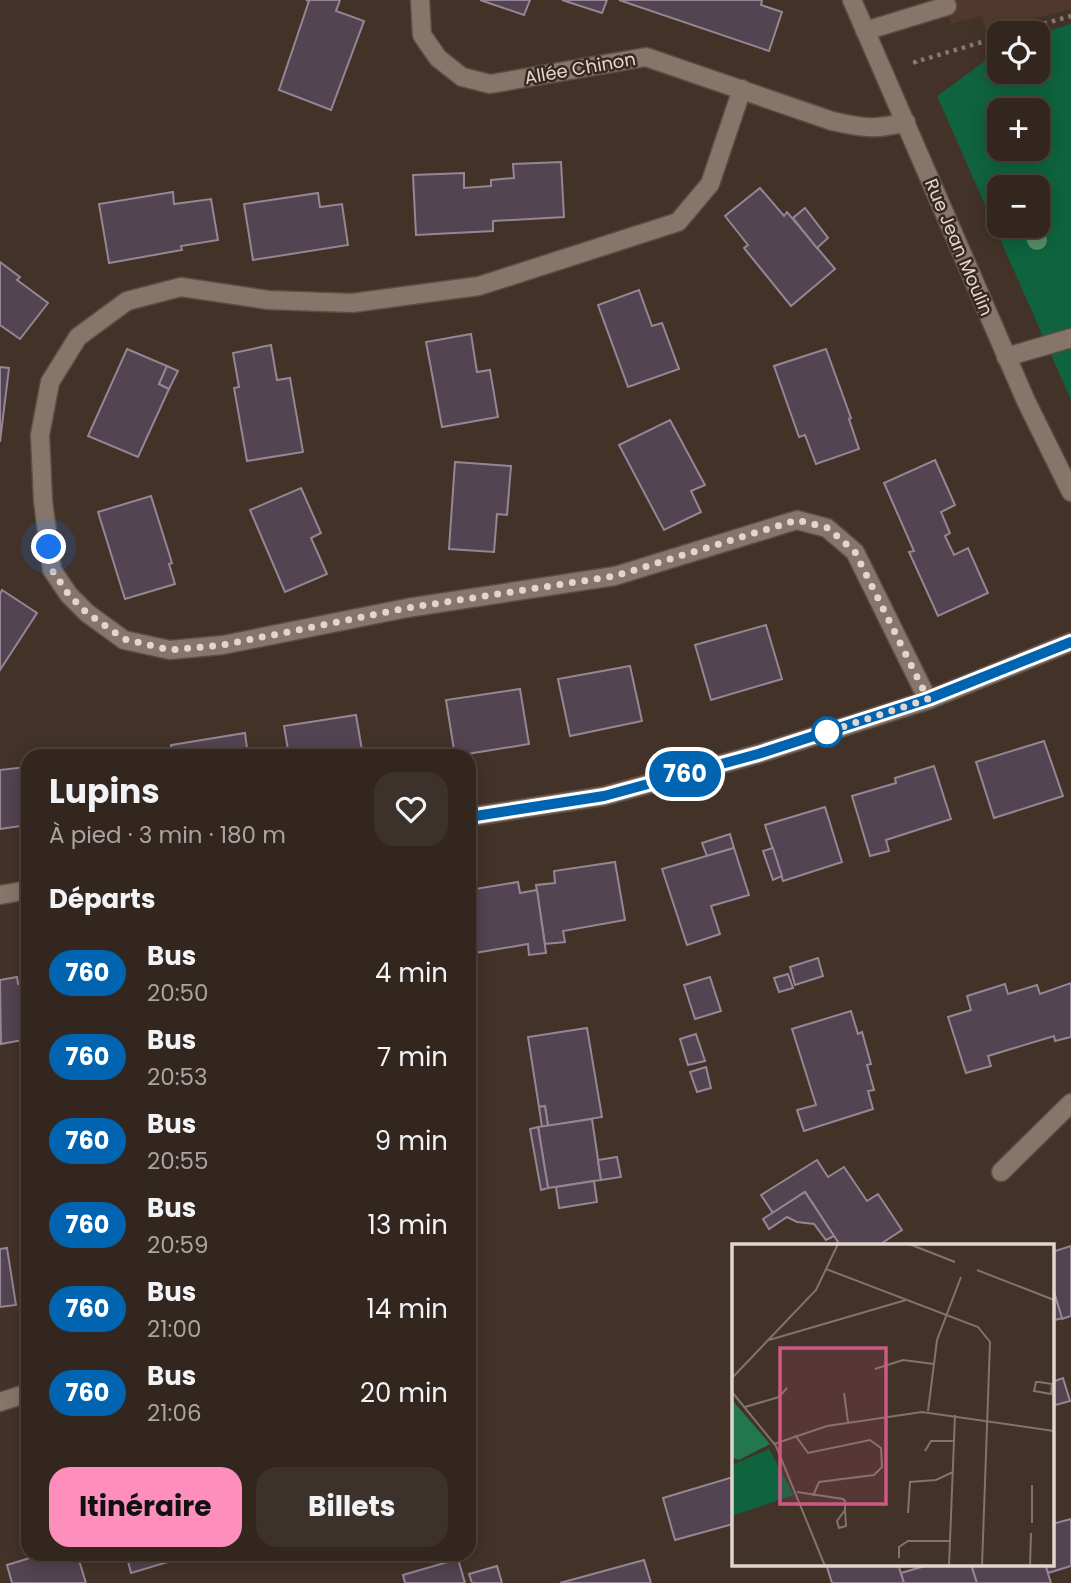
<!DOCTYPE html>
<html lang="fr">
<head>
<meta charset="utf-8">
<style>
  :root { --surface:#32261e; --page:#3d322b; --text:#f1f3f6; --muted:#a8a5a4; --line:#4d433c; --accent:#fe8ebb }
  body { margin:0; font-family:Poppins,sans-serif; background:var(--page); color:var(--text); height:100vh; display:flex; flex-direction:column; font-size:26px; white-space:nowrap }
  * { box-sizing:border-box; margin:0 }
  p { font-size:23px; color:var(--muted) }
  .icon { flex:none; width:38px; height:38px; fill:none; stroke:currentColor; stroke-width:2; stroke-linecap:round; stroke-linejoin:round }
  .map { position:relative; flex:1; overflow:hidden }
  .panel { position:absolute; left:21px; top:749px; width:455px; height:812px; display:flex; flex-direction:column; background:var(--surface); border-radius:21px; box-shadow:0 4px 18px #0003,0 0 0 2px var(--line) }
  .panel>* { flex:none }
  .badge { padding:0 14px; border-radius:23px; font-size:24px; line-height:46px }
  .buttons { position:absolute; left:987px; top:21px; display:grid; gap:14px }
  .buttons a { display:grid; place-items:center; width:63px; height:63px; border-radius:14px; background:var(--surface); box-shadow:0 4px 18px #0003,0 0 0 2px var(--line); font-size:35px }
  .you { position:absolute; width:35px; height:35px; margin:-18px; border:5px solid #fff; border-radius:50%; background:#1a73e8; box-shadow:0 0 0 10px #1a73e833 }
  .map>.badge { position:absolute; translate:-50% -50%; box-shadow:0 0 0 4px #fff }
  h2 { padding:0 28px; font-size:26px; line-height:63px }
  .round { display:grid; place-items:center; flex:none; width:74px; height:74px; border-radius:21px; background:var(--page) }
  .overview { display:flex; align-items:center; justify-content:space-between; height:119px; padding:0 28px }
  h1 { font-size:33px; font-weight:700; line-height:52px }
  .button { display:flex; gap:14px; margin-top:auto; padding:14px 28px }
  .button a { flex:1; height:80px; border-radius:21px; background:var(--accent); color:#111; font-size:28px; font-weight:700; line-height:80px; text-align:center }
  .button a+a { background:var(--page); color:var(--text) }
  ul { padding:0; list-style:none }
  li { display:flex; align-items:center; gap:21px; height:84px; padding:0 28px }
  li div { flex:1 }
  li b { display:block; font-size:26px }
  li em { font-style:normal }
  li .badge { min-width:77px; font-weight:700; text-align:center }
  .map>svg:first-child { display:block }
</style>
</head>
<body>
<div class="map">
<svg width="1071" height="1583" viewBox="0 0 1071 1583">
  <rect width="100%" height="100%" fill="#433228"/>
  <polygon fill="#50392c" points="945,0 1071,0 1071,9 986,32 981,16 951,24"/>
  <path fill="#0f633f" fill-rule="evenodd" d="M1071 24V400L937 96 999 51V72H1038V34ZM999 110H1038V149H999ZM999 187H1038V226H999Z"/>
  <g fill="#524451" stroke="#968695" stroke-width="2">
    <polygon points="306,0 340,0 336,11 364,21 331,110 279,90 309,1"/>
    <polygon points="480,0 530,0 524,15"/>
    <polygon points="562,0 607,0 602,13"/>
    <polygon points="619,0 762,0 761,5 782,12 769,51"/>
    <polygon points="561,162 564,217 493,221 493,231 416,235 413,175 464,173 464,188 491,186 491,180 514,178 513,164"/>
    <polygon points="760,188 784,216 787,212 835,269 791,306 744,248 748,245 725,216"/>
    <polygon points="173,192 174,204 211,199 218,240 181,246 182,250 109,263 99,204"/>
    <polygon points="318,193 320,207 342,204 348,245 253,260 244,204"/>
    <polygon points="805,208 828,238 817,248 793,218"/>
    <polygon points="0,262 20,277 17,280 48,303 20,339 0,325"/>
    <polygon points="639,290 652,326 662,323 679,369 628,387 598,305"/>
    <polygon points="471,334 477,372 490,370 498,417 442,427 426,342"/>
    <polygon points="271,345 277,380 290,378 303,452 247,461 234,388 239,387 233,353"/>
    <polygon points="127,349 167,366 159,384 169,389 138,457 88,436"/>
    <polygon points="826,349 851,418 849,419 859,449 816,464 805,435 799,437 774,366"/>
    <polygon points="167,366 178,371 169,389 159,384"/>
    <polygon points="0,367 9,368 0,442"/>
    <polygon points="670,420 705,485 691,491 701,512 664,530 619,445"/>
    <polygon points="935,460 955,505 941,512 950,533 945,536 954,555 968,548 988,593 938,616 909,552 914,551 884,483"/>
    <polygon points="455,462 511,466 507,515 497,514 494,552 449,549"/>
    <polygon points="301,488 321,533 311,538 327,574 285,592 250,510"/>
    <polygon points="151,496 172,563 169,564 175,584 125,599 98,512"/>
    <polygon points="2,590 37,613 0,670 0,594"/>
    <polygon points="766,625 782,679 711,700 695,645"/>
    <polygon points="630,666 642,721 570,736 558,679"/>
    <polygon points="520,689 529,744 455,756 446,700"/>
    <polygon points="356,715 363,756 289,756 284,726"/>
    <polygon points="245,733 248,756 172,756 171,745"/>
    <polygon points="1044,741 1063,796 994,818 976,762"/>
    <polygon points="934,766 951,819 886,840 889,851 870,856 852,796 896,783 895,778"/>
    <polygon points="26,767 28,825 0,829 0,770"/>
    <polygon points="825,807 842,862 783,881 765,825"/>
    <polygon points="730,834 734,848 707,856 702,843"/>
    <polygon points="734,848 749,895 711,906 720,934 687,945 662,869"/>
    <polygon points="773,848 782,876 773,880 763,851"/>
    <polygon points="615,862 625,920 563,931 565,942 545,944 536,885 555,883 554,871"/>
    <polygon points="518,882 520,893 537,890 546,953 529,955 528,944 469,954 469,890"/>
    <polygon points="818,958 823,976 795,985 790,967"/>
    <polygon points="788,974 793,988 779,992 774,978"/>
    <polygon points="17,977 18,984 28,983 28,1039 1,1044 0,980"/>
    <polygon points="710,977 721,1011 695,1019 684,985"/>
    <polygon points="1071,983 1071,1037 1055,1041 1054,1036 988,1056 991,1066 966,1073 948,1017 971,1010 967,996 1005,984 1008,994 1037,985 1040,994"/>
    <polygon points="851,1011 858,1034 862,1032 871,1064 867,1065 874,1090 868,1091 873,1109 804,1131 797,1110 816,1105 792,1029"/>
    <polygon points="587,1028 602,1117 548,1126 545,1106 539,1107 528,1037"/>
    <polygon points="696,1034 705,1061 688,1065 680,1039"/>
    <polygon points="706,1067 711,1088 697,1092 690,1072"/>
    <polygon points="545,1106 548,1126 542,1127 539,1107"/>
    <polygon points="592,1119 601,1180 548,1188 538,1127"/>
    <polygon points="538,1127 548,1188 541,1190 530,1129"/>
    <polygon points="617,1157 621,1177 601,1180 598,1160"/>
    <polygon points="817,1160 828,1177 844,1167 867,1201 878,1194 902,1230 879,1245 840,1245 805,1192 773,1213 761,1195"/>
    <polygon points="594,1181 597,1202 559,1208 556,1187"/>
    <polygon points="805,1192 834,1236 826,1240 814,1224 797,1222 787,1217 769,1229 763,1219"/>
    <polygon points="1071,1246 1071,1316 1062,1319 1052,1285 1052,1252"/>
    <polygon points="7,1248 16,1305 0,1307 0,1249"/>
    <polygon points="1052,1286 1062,1318 1052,1321"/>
    <polygon points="1063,1378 1070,1401 1052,1406 1052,1382"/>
    <polygon points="733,1477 733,1524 675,1540 663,1498"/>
    <polygon points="1071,1519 1071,1566 1048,1573 1045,1564 1052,1564 1052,1524"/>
    <polygon points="43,1554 77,1554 86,1583 12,1583 7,1565"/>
    <polygon points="126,1554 188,1554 188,1556 131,1573"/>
    <polygon points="458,1559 465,1583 405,1583 403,1575"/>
    <polygon points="644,1560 651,1583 560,1583"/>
    <polygon points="826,1564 898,1564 904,1583 832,1583"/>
    <polygon points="932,1564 971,1564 977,1583 904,1583 901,1573"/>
    <polygon points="971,1564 1045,1564 1051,1583 977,1583"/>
    <polygon points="497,1566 502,1583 472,1583 469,1574"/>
  </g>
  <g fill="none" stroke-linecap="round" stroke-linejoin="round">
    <g stroke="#5c4e45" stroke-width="21">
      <g id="service">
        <polyline points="865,31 947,6"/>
        <polyline points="1006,357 1071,338"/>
      </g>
    </g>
    <g stroke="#5c4e45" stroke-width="21">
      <g id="minor">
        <path d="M420 0 422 35 438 58 462 77 490 84 646 57 832 121C862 128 876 130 906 122"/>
        <polyline points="742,89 710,184 678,222 479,286 352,303 268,300 181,287 127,301 78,337 50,382 40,435 43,501 52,570 69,595 87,613 124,640 170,650 223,645 407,608 615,576 797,520 827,528 855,552 928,700"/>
        <polyline points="1001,1172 1071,1103"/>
        <polyline points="0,1402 28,1393"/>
      </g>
    </g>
    <g stroke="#5c4e45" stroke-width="21">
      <g id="tertiary">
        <polyline points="852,0 1026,401 1071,492"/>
        <polyline points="469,817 604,796 758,754 928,700 1071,642"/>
        <polyline points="0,895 28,890"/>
      </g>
    </g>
    <g stroke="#877870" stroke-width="4.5" stroke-dasharray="3.5 5" stroke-linecap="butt">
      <polyline points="1011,33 1071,16"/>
      <polyline points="916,64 915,62 999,37"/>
    </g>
    <use href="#service" stroke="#88756a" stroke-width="18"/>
    <use href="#minor" stroke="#88756a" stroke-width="18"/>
    <use href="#tertiary" stroke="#88756a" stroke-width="18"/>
  </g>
  <circle fill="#598e6a" cx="1037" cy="240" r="10"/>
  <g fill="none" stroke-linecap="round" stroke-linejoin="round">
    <g stroke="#fff" stroke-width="16">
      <polyline id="line" points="469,817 604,796 758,754 928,699 1071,642"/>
    </g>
    <use href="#line" stroke="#0064b0" stroke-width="10"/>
    <polyline stroke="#e0d5cf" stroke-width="7" stroke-dasharray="0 12.6" points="49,547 52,570 69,595 87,613 124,639 170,650 223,645 407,608 615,576 797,520 828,528 855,552 928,699 827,732"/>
  </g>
  <circle fill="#fff" stroke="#0064b0" stroke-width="3.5" cx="827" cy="732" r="14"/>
  <g text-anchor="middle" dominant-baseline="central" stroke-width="5" stroke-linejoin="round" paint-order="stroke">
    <g font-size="18" fill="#e0d5cf" stroke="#38281e">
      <text transform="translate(580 68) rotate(-10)">Allée Chinon</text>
      <text transform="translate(959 247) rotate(67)">Rue Jean Moulin</text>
    </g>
  </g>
  <g transform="translate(732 1244)">
    <rect width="322" height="322" fill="#433228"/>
    <path d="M37 205 62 251 0 272V221Z" fill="#0f633f"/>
    <path d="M0 156 38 200 7 216 0 214Z" fill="#22774f"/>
    <path fill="none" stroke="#82736b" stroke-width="2" d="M177 0 223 18M94 25 246 83 258 98 250 322M245 26 322 56M37 96 174 56M143 125 171 116 202 120M0 134 84 46 106 0M320 140 319 150 302 147 304 138H307L320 140H322M0 148 44 202 93 322M112 149 116 178M13 163 47 153 55 144M196 167 205 96 229 33M63 191 76 209 138 196 149 204 150 223 142 231 87 238 81 252M42 200 95 182 190 168 322 187M193 207 199 197H222M65 248 111 255 113 257V266L114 282 107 284 105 277 113 266M176 269 178 238 204 236 221 228M300 279V241M167 314V303L176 297H219M217 322 223 171M298 322 299 289"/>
    <path fill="#cc5a84" fill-opacity="0.15" stroke="#cc5a84" stroke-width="3.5" d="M48 104H154V260H48Z"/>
    <rect width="322" height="322" fill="none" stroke="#e0d5cf" stroke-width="3.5"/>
  </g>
</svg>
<div class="buttons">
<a><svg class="icon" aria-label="locate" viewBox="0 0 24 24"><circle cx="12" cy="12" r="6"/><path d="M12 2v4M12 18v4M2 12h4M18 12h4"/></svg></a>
<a>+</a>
<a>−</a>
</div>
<div class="you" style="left:49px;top:547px"></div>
<b class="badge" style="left:685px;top:774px;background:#0064b0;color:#fff">760</b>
<section class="panel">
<div class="overview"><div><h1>Lupins</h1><p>À pied · 3 min · 180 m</p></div><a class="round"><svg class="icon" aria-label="heart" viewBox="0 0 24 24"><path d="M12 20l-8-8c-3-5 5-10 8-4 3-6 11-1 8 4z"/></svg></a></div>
<h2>Départs</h2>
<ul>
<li><span class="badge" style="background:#0064b0;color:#fff">760</span><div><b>Bus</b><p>20:50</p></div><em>4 min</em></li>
<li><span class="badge" style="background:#0064b0;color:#fff">760</span><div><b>Bus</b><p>20:53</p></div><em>7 min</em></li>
<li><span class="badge" style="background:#0064b0;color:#fff">760</span><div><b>Bus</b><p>20:55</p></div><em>9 min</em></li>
<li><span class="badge" style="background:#0064b0;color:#fff">760</span><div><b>Bus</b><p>20:59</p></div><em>13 min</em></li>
<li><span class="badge" style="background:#0064b0;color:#fff">760</span><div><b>Bus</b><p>21:00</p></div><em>14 min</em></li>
<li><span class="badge" style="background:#0064b0;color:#fff">760</span><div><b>Bus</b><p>21:06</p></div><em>20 min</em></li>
</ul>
<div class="button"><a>Itinéraire</a><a>Billets</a></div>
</section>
</div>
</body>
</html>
